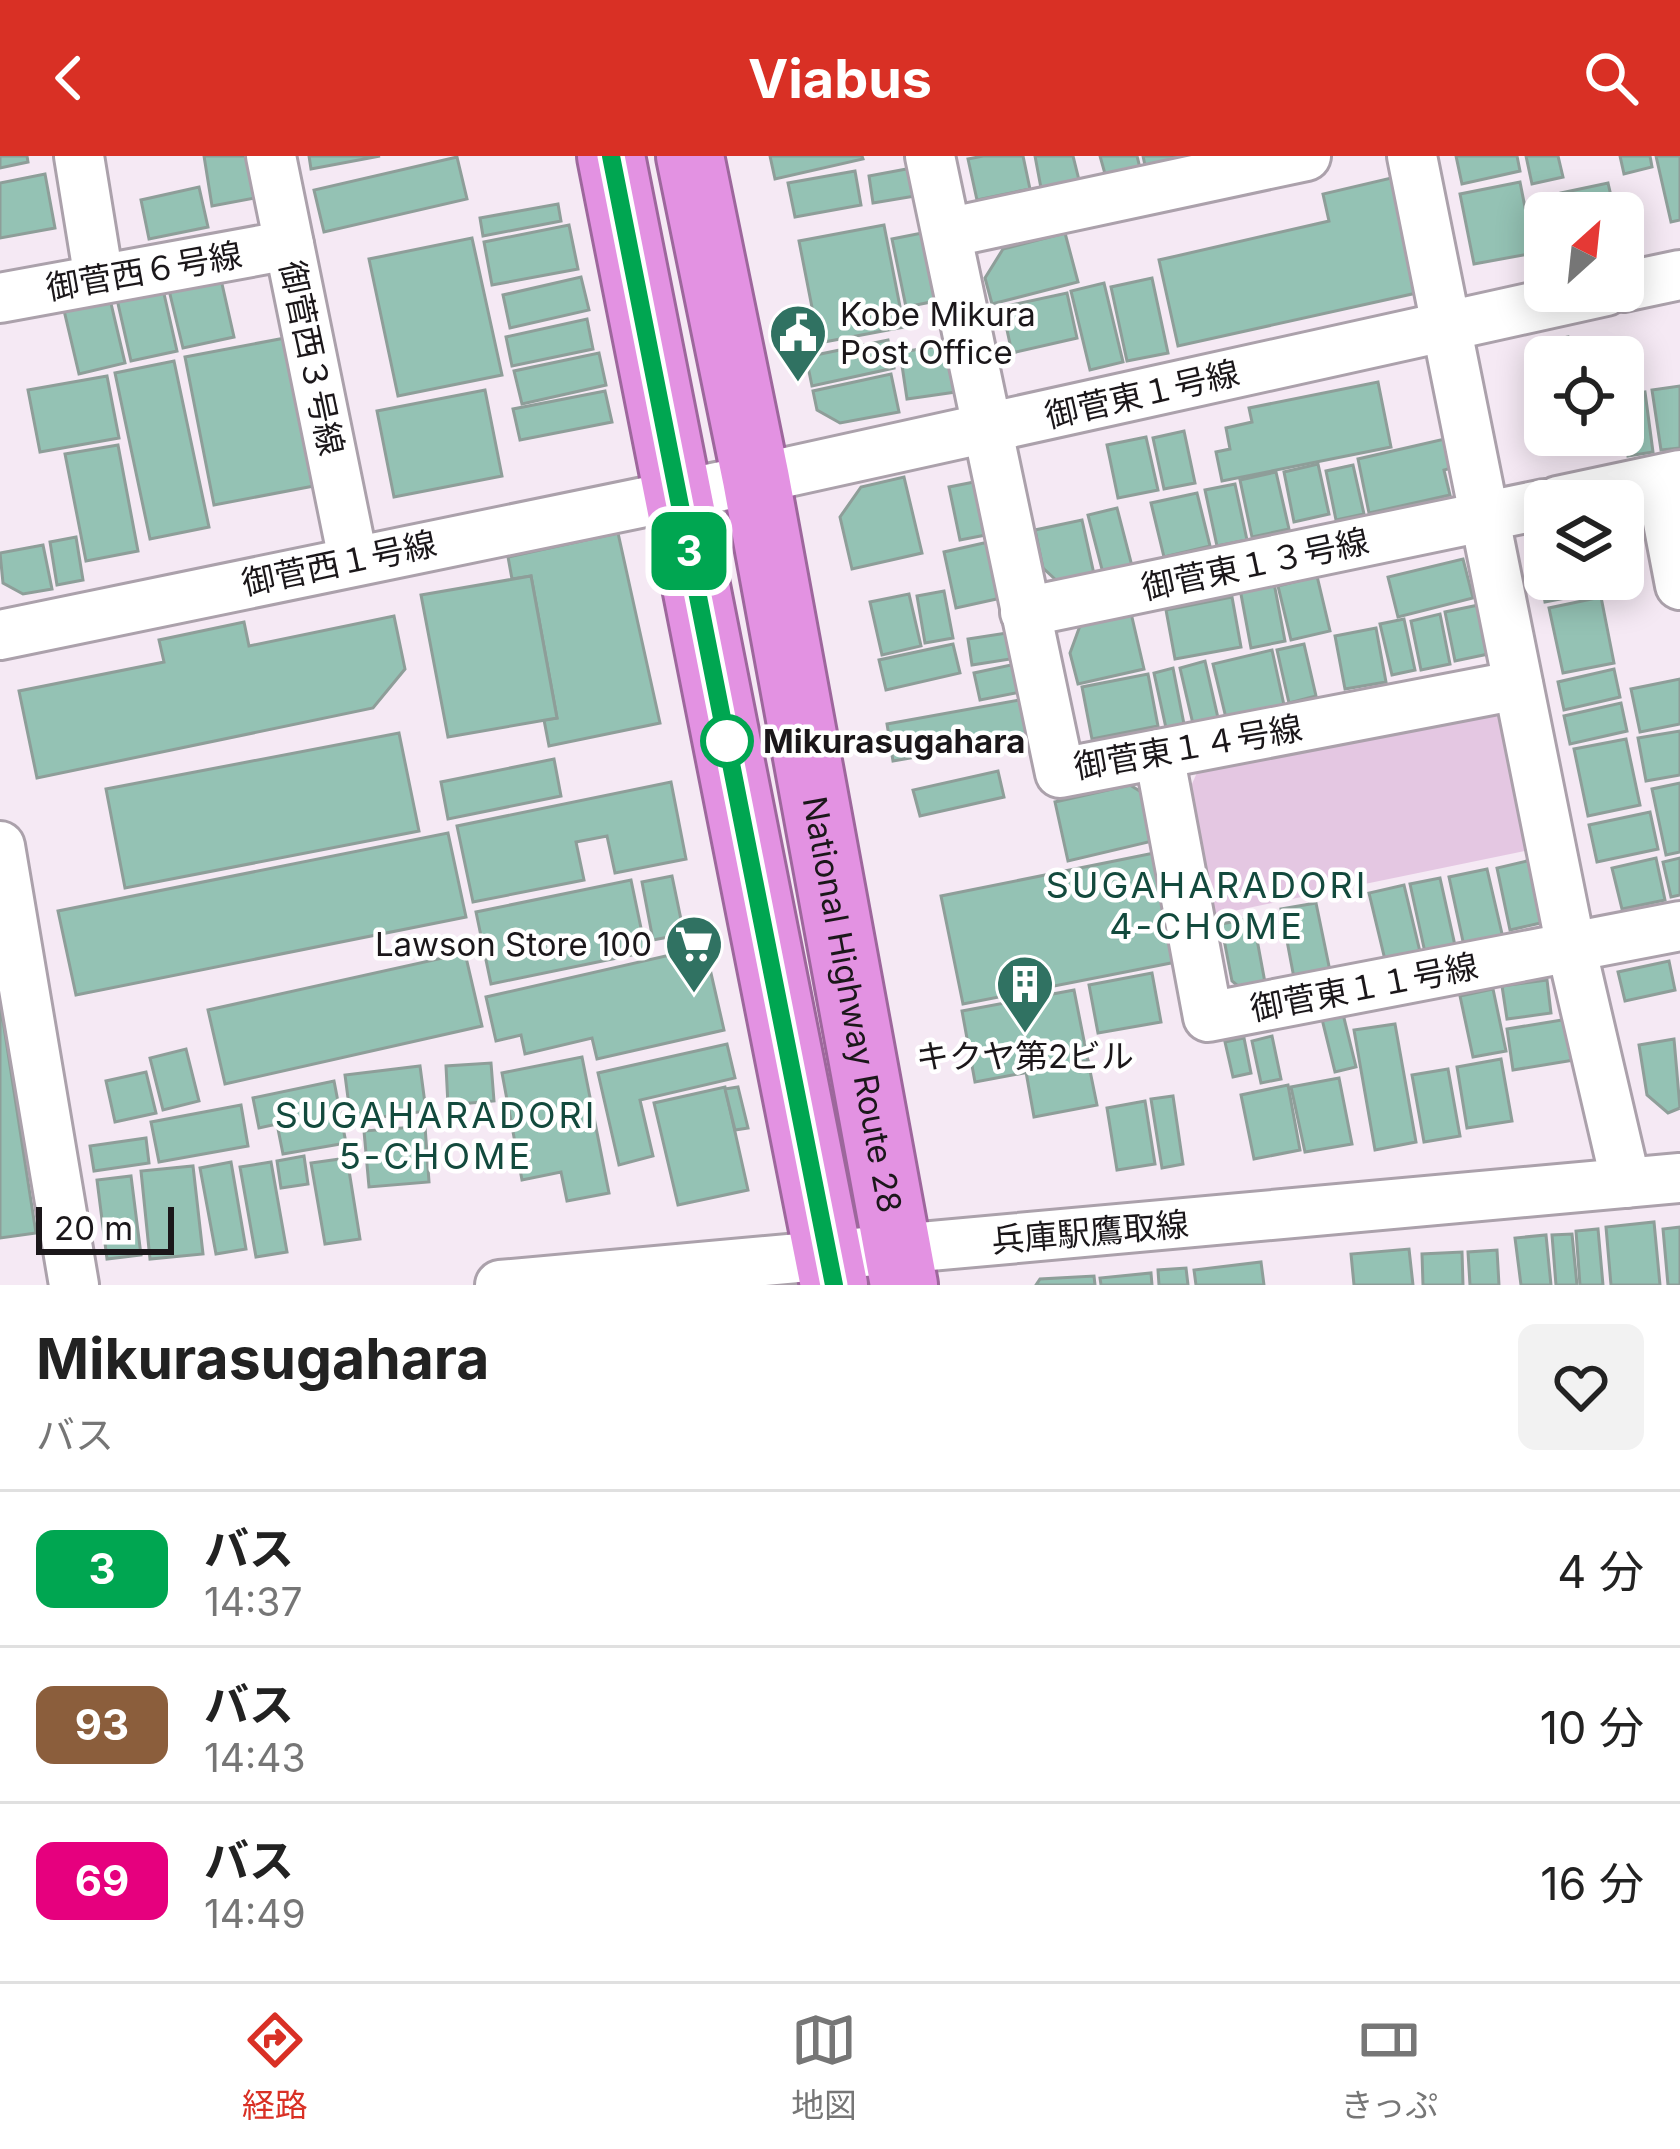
<!DOCTYPE html>
<html lang="ja">
<head>
<meta charset="utf-8">
<style>
  :root { --surface:#fff; --page:#f2f2f2; --text:#222; --muted:#767676; --line:#e0e0e0; --accent:#d93025 }
  body { margin:0; font-family:Inter,"Noto Sans JP",sans-serif; background:var(--page); color:var(--text); height:100vh; display:flex; flex-direction:column; font-size:45px; white-space:nowrap }
  * { box-sizing:border-box; margin:0 }
  p { font-size:39px; color:var(--muted) }
  .icon { flex:none; width:66px; height:66px; fill:none; stroke:currentColor; stroke-width:2; stroke-linecap:round; stroke-linejoin:round }
  .map { position:relative; height:1129px; overflow:hidden }
  .drawer { display:flex; flex-direction:column; background:var(--surface); flex:1 }
  .drawer>* { flex:none }
  .badge { padding:0 24px; border-radius:18px; font-size:42px; line-height:78px }
  .needle { width:78px; rotate:27deg }
  .fabs { position:absolute; left:1524px; top:36px; display:grid; gap:24px }
  .fabs a { display:grid; place-items:center; width:120px; height:120px; border-radius:18px; background:var(--surface); box-shadow:0 6px 30px #0003; font-size:60px }
  .scale { position:absolute; left:36px; bottom:30px; width:138px; box-sizing:border-box; padding-left:12px; border:6px solid #1b171a; border-top:0; font-size:33px; line-height:42px; white-space:nowrap; color:#1b171a; -webkit-text-stroke:9px #fff; paint-order:stroke }
  .map>.badge { position:absolute; translate:-50% -50%; box-shadow:0 0 0 6px #fff }
  .round { display:grid; place-items:center; flex:none; width:126px; height:126px; border-radius:18px; background:var(--page) }
  .summary { display:flex; align-items:center; justify-content:space-between; height:204px; padding:0 36px }
  h1 { font-size:57px; font-weight:700; line-height:90px }
  ul { padding:0; list-style:none }
  li { display:flex; align-items:center; gap:36px; height:156px; padding:0 36px; border-top:3px solid var(--line) }
  li div { flex:1 }
  li b { display:block; font-size:45px }
  li em { font-style:normal }
  li .badge { min-width:132px; font-weight:700; text-align:center }
  header { display:flex; justify-content:space-between; align-items:center; height:156px; padding:0 36px; background:var(--accent); color:#fff; font-size:54px; font-weight:700 }
  .menu { display:flex; justify-content:space-around; align-items:center; height:168px; border-top:3px solid var(--line); background:var(--surface); font-size:33px; color:var(--muted) }
  .menu a { display:grid; justify-items:center; gap:6px }
  .menu .current { color:var(--accent) }
  .map>svg:first-child { display:block }
</style>
</head>
<body>
<header><svg class="icon" aria-label="back" viewBox="0 0 24 24"><path d="M15 5l-7 7 7 7"/></svg>Viabus<svg class="icon" aria-label="search" viewBox="0 0 24 24"><circle cx="10" cy="10" r="6"/><path d="M15 15l6 6"/></svg></header>
<div class="map">
<svg width="1680" height="1129" viewBox="0 0 1680 1129">
  <rect width="100%" height="100%" fill="#f5e9f4"/>
  <polygon fill="#e4c7e2" points="1488,555 1507,567 1534,693 1214,759 1188,637 1199,612"/>
  <g fill="#94c2b4" stroke="#8e9e99" stroke-width="3">
    <polygon points="0,0 27,0 28,6 0,12"/>
    <polygon points="204,0 248,0 255,42 212,50"/>
    <polygon points="309,0 380,0 311,13"/>
    <polygon points="770,0 862,0 863,3 775,23"/>
    <polygon points="983,0 1023,0 1030,33 977,44 968,3"/>
    <polygon points="1035,0 1073,0 1079,24 1041,32"/>
    <polygon points="1100,0 1137,0 1141,16 1107,25"/>
    <polygon points="1143,0 1185,0 1186,5 1146,14"/>
    <polygon points="1456,0 1517,0 1520,15 1462,28"/>
    <polygon points="1526,0 1558,0 1563,21 1532,28"/>
    <polygon points="1620,0 1650,0 1652,11 1624,18"/>
    <polygon points="1656,0 1680,0 1680,64 1671,66"/>
    <polygon points="457,1 467,43 324,76 314,34"/>
    <polygon points="917,11 921,39 873,47 869,20"/>
    <polygon points="855,15 861,49 795,61 788,27"/>
    <polygon points="45,18 55,72 0,82 0,27"/>
    <polygon points="1404,19 1430,134 1178,190 1159,104 1329,65 1323,38"/>
    <polygon points="1520,26 1534,97 1474,108 1460,38"/>
    <polygon points="1608,27 1615,57 1565,57 1561,37"/>
    <polygon points="199,31 208,71 149,83 141,44"/>
    <polygon points="558,48 561,65 483,80 480,62"/>
    <polygon points="569,69 578,113 492,129 484,86"/>
    <polygon points="884,69 904,171 819,187 799,85"/>
    <polygon points="927,76 941,144 906,151 892,83"/>
    <polygon points="1065,77 1078,126 992,148 985,122 1003,93"/>
    <polygon points="472,82 502,219 398,240 369,103"/>
    <polygon points="220,119 234,181 183,192 168,130"/>
    <polygon points="581,121 589,154 510,172 503,139"/>
    <polygon points="1152,122 1168,197 1127,205 1111,131"/>
    <polygon points="1104,127 1123,206 1090,214 1071,135"/>
    <polygon points="162,129 177,195 131,205 116,139"/>
    <polygon points="1067,137 1077,182 1012,197 1002,151"/>
    <polygon points="109,139 125,207 79,218 63,150"/>
    <polygon points="587,163 593,193 512,210 506,181"/>
    <polygon points="290,181 319,329 214,349 185,201"/>
    <polygon points="1568,181 1572,201 1545,201 1545,248 1542,249 1531,188"/>
    <polygon points="888,184 894,212 812,230 806,201"/>
    <polygon points="955,188 963,235 907,243 900,196"/>
    <polygon points="599,197 606,229 522,248 514,215"/>
    <polygon points="174,205 209,371 150,383 115,217"/>
    <polygon points="891,218 899,256 840,267 817,254 813,235"/>
    <polygon points="107,220 119,282 40,296 28,234"/>
    <polygon points="1378,226 1391,291 1222,325 1216,296 1230,293 1226,272 1252,266 1249,252"/>
    <polygon points="1680,230 1680,292 1661,294 1652,234"/>
    <polygon points="485,234 502,320 394,341 377,255"/>
    <polygon points="605,235 612,266 520,284 513,253"/>
    <polygon points="1645,236 1653,296 1628,300 1623,239"/>
    <polygon points="1184,275 1195,327 1164,333 1153,282"/>
    <polygon points="1146,281 1158,334 1118,342 1107,289"/>
    <polygon points="1449,282 1455,311 1444,314 1450,339 1369,357 1358,303"/>
    <polygon points="118,289 138,395 86,405 65,298"/>
    <polygon points="1318,308 1329,358 1294,366 1284,316"/>
    <polygon points="1353,309 1364,358 1336,364 1326,315"/>
    <polygon points="1276,316 1289,373 1252,381 1240,324"/>
    <polygon points="904,321 922,397 852,413 840,361 861,331"/>
    <polygon points="984,324 996,377 960,384 949,331"/>
    <polygon points="1235,328 1247,384 1217,390 1205,334"/>
    <polygon points="1197,337 1210,390 1164,401 1151,347"/>
    <polygon points="1117,352 1133,414 1104,421 1088,359"/>
    <polygon points="1082,364 1094,418 1057,425 1043,412 1035,374"/>
    <polygon points="1545,372 1545,406 1537,408 1530,374"/>
    <polygon points="618,377 660,567 549,590 544,564 557,562 531,420 512,423 508,401"/>
    <polygon points="76,381 83,424 57,429 50,386"/>
    <polygon points="997,384 1010,440 956,452 944,396"/>
    <polygon points="43,389 52,433 23,438 3,427 0,397"/>
    <polygon points="1463,403 1473,442 1398,461 1388,421"/>
    <polygon points="1545,415 1545,423 1598,423 1601,435 1545,446 1540,416"/>
    <polygon points="531,420 557,562 448,581 421,439"/>
    <polygon points="1317,420 1330,475 1291,484 1278,430"/>
    <polygon points="1274,427 1285,485 1251,492 1240,433"/>
    <polygon points="944,435 953,482 925,487 917,440"/>
    <polygon points="909,438 921,490 882,499 870,446"/>
    <polygon points="1232,441 1241,491 1175,503 1166,454"/>
    <polygon points="1601,441 1614,507 1563,517 1549,452"/>
    <polygon points="1483,448 1493,497 1455,505 1445,456"/>
    <polygon points="1131,457 1144,513 1078,528 1070,497 1081,467"/>
    <polygon points="1440,458 1450,508 1421,514 1411,465"/>
    <polygon points="394,460 405,513 373,552 37,622 19,535 164,506 159,484 244,466 249,490"/>
    <polygon points="1404,463 1415,514 1392,519 1380,468"/>
    <polygon points="1376,472 1386,526 1345,533 1335,480"/>
    <polygon points="1020,475 1023,501 972,509 968,483"/>
    <polygon points="953,488 960,517 886,534 879,504"/>
    <polygon points="1304,488 1316,540 1289,547 1277,494"/>
    <polygon points="1272,494 1284,549 1226,562 1213,508"/>
    <polygon points="1205,505 1218,562 1193,568 1180,512"/>
    <polygon points="1025,506 1031,534 980,544 974,517"/>
    <polygon points="1173,512 1184,568 1166,572 1154,517"/>
    <polygon points="1614,513 1620,541 1564,554 1558,526"/>
    <polygon points="1148,518 1158,570 1092,583 1082,531"/>
    <polygon points="1680,523 1680,568 1640,576 1631,533"/>
    <polygon points="1030,542 1037,580 893,605 887,568"/>
    <polygon points="1621,547 1627,575 1570,588 1564,560"/>
    <polygon points="1680,575 1680,619 1646,625 1638,582"/>
    <polygon points="399,577 419,675 125,732 106,633"/>
    <polygon points="1626,583 1640,649 1588,660 1574,593"/>
    <polygon points="554,603 561,640 448,663 441,626"/>
    <polygon points="998,615 1004,641 920,660 913,634"/>
    <polygon points="671,626 686,703 615,717 607,680 576,686 584,724 473,746 457,670"/>
    <polygon points="1680,627 1680,696 1666,699 1652,633"/>
    <polygon points="1130,629 1146,639 1157,684 1068,705 1055,646"/>
    <polygon points="1650,656 1658,693 1597,706 1589,669"/>
    <polygon points="448,677 466,761 76,839 58,755"/>
    <polygon points="1154,697 1176,806 963,848 941,740"/>
    <polygon points="1656,702 1665,744 1622,753 1612,712"/>
    <polygon points="1680,702 1680,739 1671,741 1663,706"/>
    <polygon points="1531,704 1545,766 1510,774 1497,712"/>
    <polygon points="1487,713 1503,782 1464,790 1449,721"/>
    <polygon points="672,720 684,778 653,784 642,726"/>
    <polygon points="1440,722 1456,794 1426,801 1410,728"/>
    <polygon points="631,724 646,796 491,828 476,756"/>
    <polygon points="1404,729 1421,800 1386,808 1369,737"/>
    <polygon points="1316,747 1330,815 1294,822 1281,753"/>
    <polygon points="1253,762 1266,832 1250,840 1232,825 1221,768"/>
    <polygon points="705,791 724,874 597,903 592,882 525,898 521,879 496,885 486,841"/>
    <polygon points="465,797 482,870 225,928 208,854"/>
    <polygon points="1669,805 1675,834 1625,845 1618,816"/>
    <polygon points="1152,817 1161,866 1098,877 1089,829"/>
    <polygon points="1547,824 1551,857 1507,863 1502,830"/>
    <polygon points="1493,833 1506,895 1473,901 1460,840"/>
    <polygon points="1074,834 1088,905 975,926 962,855"/>
    <polygon points="0,845 36,1077 0,1082"/>
    <polygon points="1343,858 1356,911 1335,916 1322,863"/>
    <polygon points="1568,863 1574,904 1513,914 1507,873"/>
    <polygon points="1395,868 1416,986 1375,994 1354,874"/>
    <polygon points="1272,880 1281,923 1261,927 1252,885"/>
    <polygon points="1244,882 1251,917 1233,921 1225,886"/>
    <polygon points="1674,883 1680,952 1668,957 1647,939 1639,889"/>
    <polygon points="727,888 735,922 640,944 653,1000 619,1009 598,917"/>
    <polygon points="186,893 199,945 163,954 150,902"/>
    <polygon points="582,901 609,1037 567,1045 561,1016 522,1024 502,917"/>
    <polygon points="1501,903 1512,965 1467,972 1457,911"/>
    <polygon points="1088,905 1097,949 1034,961 1026,916"/>
    <polygon points="491,907 494,945 448,949 446,910"/>
    <polygon points="420,910 426,955 351,965 345,919"/>
    <polygon points="1448,913 1460,980 1424,986 1412,919"/>
    <polygon points="146,916 156,957 115,966 106,925"/>
    <polygon points="1339,922 1352,988 1305,996 1291,931"/>
    <polygon points="334,925 346,987 283,998 277,968 259,972 253,942"/>
    <polygon points="1288,929 1300,994 1254,1003 1241,939"/>
    <polygon points="725,931 748,1034 678,1049 654,947"/>
    <polygon points="738,931 748,972 735,974 725,933"/>
    <polygon points="1173,940 1183,1008 1162,1012 1151,943"/>
    <polygon points="1145,945 1155,1008 1117,1014 1107,952"/>
    <polygon points="241,949 248,990 159,1006 151,966"/>
    <polygon points="425,970 429,1026 369,1031 364,975"/>
    <polygon points="146,982 149,1007 94,1015 90,990"/>
    <polygon points="304,1000 308,1028 281,1032 277,1005"/>
    <polygon points="347,1002 360,1083 325,1088 311,1007"/>
    <polygon points="231,1006 246,1093 216,1098 200,1012"/>
    <polygon points="271,1006 287,1096 256,1101 240,1011"/>
    <polygon points="193,1010 203,1098 150,1103 141,1015"/>
    <polygon points="131,1020 141,1099 107,1103 97,1024"/>
    <polygon points="1654,1066 1660,1129 1611,1129 1606,1071"/>
    <polygon points="1680,1071 1680,1129 1668,1129 1663,1073"/>
    <polygon points="1598,1073 1603,1129 1580,1129 1576,1075"/>
    <polygon points="1572,1078 1577,1129 1556,1129 1552,1079"/>
    <polygon points="1546,1079 1551,1129 1521,1129 1515,1082"/>
    <polygon points="1409,1093 1413,1129 1354,1129 1351,1098"/>
    <polygon points="1497,1094 1499,1129 1470,1129 1468,1096"/>
    <polygon points="1462,1096 1463,1129 1423,1129 1422,1098"/>
    <polygon points="1261,1106 1264,1129 1196,1129 1194,1114"/>
    <polygon points="1186,1112 1188,1129 1159,1129 1158,1114"/>
    <polygon points="1151,1117 1152,1129 1101,1129 1100,1122"/>
    <polygon points="1094,1120 1095,1129 1036,1129 1040,1123"/>
  </g>
  <g fill="none" stroke-linecap="round" stroke-linejoin="round">
    <g stroke="#aba1ab" stroke-width="54">
      <g id="minor">
        <polyline points="79,0 99,123"/>
        <polyline points="271,0 353,403"/>
        <polyline points="930,0 1060,617 1518,529"/>
        <polyline points="1412,0 1571,791 1626,1027"/>
        <polyline points="947,77 1306,0"/>
        <polyline points="1623,131 1680,119"/>
        <polyline points="0,142 289,89"/>
        <polyline points="1660,324 1680,429"/>
        <polyline points="1558,345 1680,319"/>
        <polyline points="1025,456 1545,348"/>
        <polyline points="0,479 756,323 1606,135"/>
        <polyline points="1159,598 1208,861 1680,770"/>
        <polyline points="0,690 74,1129"/>
        <polyline points="500,1129 1680,1022"/>
      </g>
    </g>
    <g stroke="#9d679c" stroke-width="72">
      <g id="highway">
        <polyline points="611,0 834,1129"/>
        <path id="s1" d="M690 0 756 323 904 1129"/>
      </g>
    </g>
    <use href="#minor" stroke="#fff" stroke-width="48"/>
    <use href="#highway" stroke="#e392e2" stroke-width="66"/>
  </g>
  <g fill="none" stroke-linecap="round" stroke-linejoin="round">
    <g stroke="#fff" stroke-width="27">
      <polyline id="line" points="611,0 834,1129"/>
    </g>
    <use href="#line" stroke="#00a651" stroke-width="18"/>
  </g>
  <defs>
    <g id="civic-pin" transform="scale(3)"><path d="M0 17L-7.5 6A9.5 9.5 0 1 1 7.5 6Z" fill="#307262" stroke="#fff"/><path d="M-.6-6.5H3V-4.5H.6V-3L4-1V1h2V6H-6V1h2V-1L-.6-3ZM-1.2 2.5V6h2.4V2.5Z" fill="#fff"/></g>
    <g id="supermarket-pin" transform="scale(3)"><path d="M0 17L-7.5 6A9.5 9.5 0 1 1 7.5 6Z" fill="#307262" stroke="#fff"/><path d="M-6-5.5h2.5l.6 2H6L4.5 2H-2.5L-4.4-4H-6ZM-1.5 3.2a1.3 1.3 0 1 0 .1 0ZM3 3.2a1.3 1.3 0 1 0 .1 0Z" fill="#fff"/></g>
    <g id="building-pin" transform="scale(3)"><path d="M0 17L-7.5 6A9.5 9.5 0 1 1 7.5 6Z" fill="#307262" stroke="#fff"/><path d="M-4-6H4V6H1V3H-1V6H-4ZM-2.5-4.3h1.7v1.8h-1.7ZM.8-4.3h1.7v1.8H.8ZM-2.5-1h1.7V.8h-1.7ZM.8-1h1.7V.8H.8Z" fill="#fff"/></g>
  </defs>
  <g fill-rule="evenodd">
    <use href="#civic-pin" x="798" y="177"/>
    <use href="#supermarket-pin" x="694" y="788"/>
    <use href="#building-pin" x="1025" y="828"/>
  </g>
  <circle fill="#fff" stroke="#00a651" stroke-width="6" cx="727" cy="585" r="24"/>
  <g text-anchor="middle" dominant-baseline="central" stroke-width="9" stroke-linejoin="round" paint-order="stroke">
    <g font-size="33" fill="#1b171a" stroke="#fff">
      <text transform="translate(144 115) rotate(-10)">御菅西６号線</text>
      <text transform="translate(312 202) rotate(78)">御菅西３号線</text>
      <text transform="translate(1142 238) rotate(-13)">御菅東１号線</text>
      <text transform="translate(339 407) rotate(-12)">御菅西１号線</text>
      <text transform="translate(1255 408) rotate(-12)">御菅東１３号線</text>
      <text transform="translate(1188 591) rotate(-10)">御菅東１４号線</text>
      <text transform="translate(1364 831) rotate(-11)">御菅東１１号線</text>
      <text stroke="none"><textPath href="#s1" startOffset="864">National Highway Route 28</textPath></text>
      <text transform="translate(1090 1076) rotate(-5)">兵庫駅鷹取線</text>
    </g>
    <g font-size="33" fill="#1b171a" stroke="#fff" text-anchor="start">
      <text x="840" y="158">Kobe Mikura<tspan x="840" dy="38">Post Office</tspan></text>
      <text x="652" y="788" text-anchor="end">Lawson Store 100</text>
      <text x="1025" y="900" text-anchor="middle">キクヤ第2ビル</text>
    </g>
    <g font-size="33" font-weight="bold" fill="#1b171a" stroke="#fff" text-anchor="start">
      <text x="763" y="585">Mikurasugahara</text>
    </g>
    <g font-size="36" letter-spacing="3" fill="#134a3d" stroke="#fff">
      <text x="1207" y="729">SUGAHARADORI<tspan x="1207" dy="41">4-CHOME</tspan></text>
      <text x="436" y="959">SUGAHARADORI<tspan x="436" dy="41">5-CHOME</tspan></text>
    </g>
  </g>
</svg>
<div class="fabs">
<a><svg class="needle" viewBox="-14 -14 28 28"><path d="M0-13l5 13h-10z" fill="#e53935"/><path d="M0 13l5-13h-10z" fill="#767676"/></svg></a>
<a><svg class="icon" aria-label="locate" viewBox="0 0 24 24"><circle cx="12" cy="12" r="6"/><path d="M12 2v4M12 18v4M2 12h4M18 12h4"/></svg></a>
<a><svg class="icon" aria-label="layers" viewBox="0 0 24 24"><path d="M12 4l9 5-9 5-9-5zM3 14l9 5 9-5"/></svg></a>
</div>
<div class="scale">20 m</div>
<b class="badge" style="left:689px;top:395px;background:#00a651;color:#fff">3</b>
</div>
<section class="drawer">
<div class="summary"><div><h1>Mikurasugahara</h1><p>バス</p></div><a class="round"><svg class="icon" aria-label="heart" viewBox="0 0 24 24"><path d="M12 20l-8-8c-3-5 5-10 8-4 3-6 11-1 8 4z"/></svg></a></div>
<ul>
<li><span class="badge" style="background:#00a651;color:#fff">3</span><div><b>バス</b><p>14:37</p></div><em>4 分</em></li>
<li><span class="badge" style="background:#8b5e3c;color:#fff">93</span><div><b>バス</b><p>14:43</p></div><em>10 分</em></li>
<li><span class="badge" style="background:#e6007e;color:#fff">69</span><div><b>バス</b><p>14:49</p></div><em>16 分</em></li>
</ul>
</section>
<nav class="menu">
<a class="current"><svg class="icon" aria-label="directions" viewBox="0 0 24 24"><path d="M12 3l9 9-9 9-9-9zM9 14v-3h6M13 9l2 2-2 2"/></svg>経路</a>
<a><svg class="icon" aria-label="map" viewBox="0 0 24 24"><path d="M3 6l6-2 6 2 6-2v14l-6 2-6-2-6 2zM9 4v14M15 6v14"/></svg>地図</a>
<a><svg class="icon" aria-label="tickets" viewBox="0 0 24 24"><path d="M3 7h18v10H3zM15 7v10"/></svg>きっぷ</a>
</nav>
</body>
</html>
